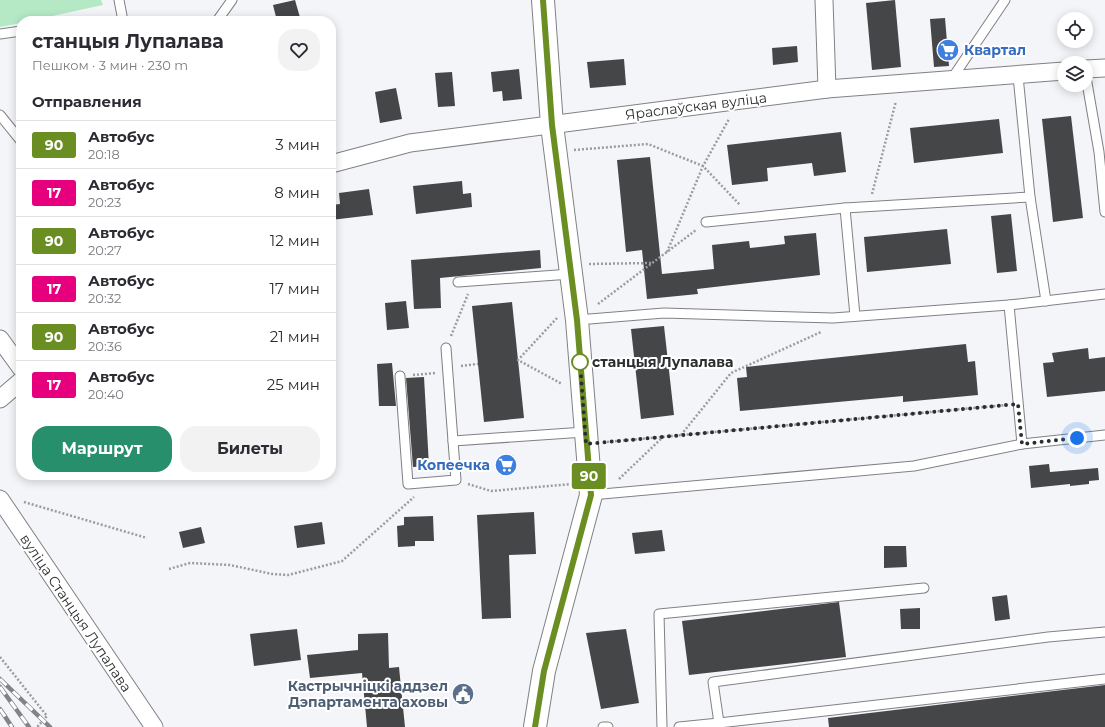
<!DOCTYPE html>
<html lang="ru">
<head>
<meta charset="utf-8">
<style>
  :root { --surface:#fff; --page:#f2f2f3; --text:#2b2b33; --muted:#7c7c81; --line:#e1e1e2; --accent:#288f6c }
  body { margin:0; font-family:Montserrat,sans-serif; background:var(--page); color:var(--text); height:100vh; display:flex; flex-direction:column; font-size:15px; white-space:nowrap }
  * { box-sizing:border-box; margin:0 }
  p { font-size:13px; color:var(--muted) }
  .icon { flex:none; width:22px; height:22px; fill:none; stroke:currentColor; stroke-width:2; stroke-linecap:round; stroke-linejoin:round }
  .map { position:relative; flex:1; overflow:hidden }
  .sheet { position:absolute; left:16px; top:16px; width:320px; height:464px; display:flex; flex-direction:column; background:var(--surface); border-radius:16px; box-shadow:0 2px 10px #0003 }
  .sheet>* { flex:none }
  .badge { padding:0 8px; border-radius:3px; font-size:14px; line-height:26px }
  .fabs { position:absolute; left:1057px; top:12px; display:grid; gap:8px }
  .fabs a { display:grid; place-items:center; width:36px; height:36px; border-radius:50%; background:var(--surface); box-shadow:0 2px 10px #0003; font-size:20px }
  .you { position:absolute; width:20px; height:20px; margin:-10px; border:3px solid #fff; border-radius:50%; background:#1a73e8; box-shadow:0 0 0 6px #1a73e833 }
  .map>.badge { position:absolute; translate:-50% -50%; box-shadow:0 0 0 2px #fff }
  h2 { padding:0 16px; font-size:15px; line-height:36px }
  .round { display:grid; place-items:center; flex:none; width:42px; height:42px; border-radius:16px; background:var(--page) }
  .summary { display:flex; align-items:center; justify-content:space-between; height:68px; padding:0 16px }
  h1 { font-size:19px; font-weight:700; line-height:30px }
  .primary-button { display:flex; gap:8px; margin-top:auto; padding:8px 16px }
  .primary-button a { flex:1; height:46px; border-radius:16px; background:var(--accent); color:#fff; font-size:16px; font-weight:700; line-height:46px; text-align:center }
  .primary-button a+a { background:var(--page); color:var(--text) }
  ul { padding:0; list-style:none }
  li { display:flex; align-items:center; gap:12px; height:48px; padding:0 16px; border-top:1px solid var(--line) }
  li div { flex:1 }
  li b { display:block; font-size:15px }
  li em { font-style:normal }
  li .badge { min-width:44px; font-weight:700; text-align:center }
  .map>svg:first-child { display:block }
</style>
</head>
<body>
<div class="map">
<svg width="1105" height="727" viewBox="0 0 1105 727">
  <rect width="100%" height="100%" fill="#f4f5f9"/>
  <polygon fill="#b5e9c6" points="0,0 101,0 103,5 29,21 21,21 21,23 0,27"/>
  <g fill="#454648">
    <polygon points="295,0 301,21 277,21 273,5"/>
    <polygon points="895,0 901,67 872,70 866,3"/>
    <polygon points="945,18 949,66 934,67 930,19"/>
    <polygon points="797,46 798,62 773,65 772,48"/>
    <polygon points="624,59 626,85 590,88 587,62"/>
    <polygon points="519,69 522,99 503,101 502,91 493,92 491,72"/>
    <polygon points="452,72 455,106 438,107 435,73"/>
    <polygon points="396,88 402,119 380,123 375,92"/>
    <polygon points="1071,116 1083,218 1053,222 1042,119"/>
    <polygon points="999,119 1003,153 914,163 910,128"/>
    <polygon points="841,132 846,172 814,176 812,163 767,168 768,181 732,185 727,145"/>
    <polygon points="650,157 662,274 714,269 712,245 749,241 750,248 785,244 784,236 816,233 820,275 697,289 698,294 647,299 642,250 626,252 617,160"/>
    <polygon points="462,181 463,194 471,193 472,207 416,214 413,186"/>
    <polygon points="369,189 373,215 331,220 331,205 340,204 339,193"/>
    <polygon points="1011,214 1017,271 997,273 991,216"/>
    <polygon points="947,229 951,264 867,272 864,237"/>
    <polygon points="540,250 541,268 440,278 441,308 414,309 411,260"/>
    <polygon points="406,301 409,328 387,330 385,303"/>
    <polygon points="512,302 524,418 484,422 472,306"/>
    <polygon points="664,326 674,415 641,419 631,329"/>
    <polygon points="966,344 968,362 975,361 978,395 903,402 903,396 740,411 737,378 747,377 746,367"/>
    <polygon points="1088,348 1089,359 1105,357 1105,391 1047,397 1043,363 1054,362 1052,353"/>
    <polygon points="392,363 396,406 379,406 377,364"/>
    <polygon points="424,377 429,466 413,467 406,378"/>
    <polygon points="1049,464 1050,472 1098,468 1099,480 1089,481 1089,484 1070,486 1070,484 1031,488 1029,466"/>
    <polygon points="534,512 536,554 509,555 511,618 482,619 477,515"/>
    <polygon points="433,516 434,541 415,541 415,546 398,547 397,526 404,525 404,517"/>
    <polygon points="322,522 325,544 297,548 294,526"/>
    <polygon points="201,527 205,543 183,548 179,532"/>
    <polygon points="662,530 665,551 635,554 632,533"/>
    <polygon points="884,546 906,546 907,567 884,568"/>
    <polygon points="1007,595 1010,619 995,621 992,597"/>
    <polygon points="839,602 846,657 689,675 682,621"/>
    <polygon points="920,608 920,629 901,629 900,609"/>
    <polygon points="297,629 301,660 254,666 250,634"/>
    <polygon points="626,629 639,703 601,709 586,633"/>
    <polygon points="388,633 389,668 399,667 405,727 367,727 362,673 310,678 307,655 358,650 358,634"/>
    <polygon points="1105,685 1105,727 829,727 828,718"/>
  </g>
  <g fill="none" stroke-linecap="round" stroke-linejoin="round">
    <g stroke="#808184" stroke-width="11">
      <g id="lane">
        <polyline points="119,0 123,21"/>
        <polyline points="217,21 232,0"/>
        <polyline points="0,34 21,31"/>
        <polyline points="1018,76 1030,197 1046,301"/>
        <polyline points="1086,77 1099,152 1105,212"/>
        <polyline points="951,80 1005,0"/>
        <polyline points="0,115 21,141"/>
        <polyline points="845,208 855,316"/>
        <polyline points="706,222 845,208 1030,197"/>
        <polyline points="458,282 571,274"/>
        <polyline points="1009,305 1022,444"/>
        <polyline points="577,320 664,313 833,318 1009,305 1105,294"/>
        <polyline points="446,348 453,441 585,432"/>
        <polyline points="400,376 408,484 456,480 453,441"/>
        <polyline points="591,495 914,466 1022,444 1105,435"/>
        <polyline points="1105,632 1048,637 713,682 719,723 1105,679"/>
        <polyline points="603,727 608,727"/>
        <polyline points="662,727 659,614 924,588"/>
        <polyline points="679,727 719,723"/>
      </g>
    </g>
    <g stroke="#808184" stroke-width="19">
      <g id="street">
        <polyline points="824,0 827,89"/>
        <polyline points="1086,69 1105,68"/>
        <polyline points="331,164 410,143 827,89 1064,71"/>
        <polyline points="0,339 21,368"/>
        <polyline points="0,399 21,381"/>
        <polyline points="0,499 154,727"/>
      </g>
    </g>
    <g stroke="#808184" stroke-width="24">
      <polyline id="secondary" points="535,727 544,671 591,495 577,320 552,125 543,0"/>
    </g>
    <g stroke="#9b9c9f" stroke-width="2.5" stroke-dasharray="2 2" stroke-linecap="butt">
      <polyline points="574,150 648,144 703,166 740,205"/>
      <polyline points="872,194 896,101"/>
      <polyline points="667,252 703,166 729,119"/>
      <polyline points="589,264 652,263"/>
      <polyline points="598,304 696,230"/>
      <polyline points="557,318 518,360 562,384"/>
      <polyline points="451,336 468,294"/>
      <polyline points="461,366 478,364"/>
      <polyline points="413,375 436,373"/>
      <polyline points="681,435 731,373 821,332"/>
      <polyline points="607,442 1006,405"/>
      <polyline points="619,479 663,437"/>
      <polyline points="468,484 491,491 572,484"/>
      <polyline points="24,502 147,538"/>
      <polyline points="169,569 190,563 230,565 272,574 288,575 342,561 414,497"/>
      <polyline points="0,657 47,716 38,726 39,727"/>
    </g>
    <use href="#lane" stroke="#fff" stroke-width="9"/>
    <use href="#street" stroke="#fff" stroke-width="17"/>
    <use href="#secondary" stroke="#fff" stroke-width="22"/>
    <g stroke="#828385" stroke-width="4.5">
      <g id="rail">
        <polyline points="0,679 50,727"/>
        <polyline points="0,687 29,727"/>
        <polyline points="0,709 12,727"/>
      </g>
    </g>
    <use href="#rail" stroke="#fff" stroke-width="3" stroke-dasharray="9" stroke-linecap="butt"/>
  </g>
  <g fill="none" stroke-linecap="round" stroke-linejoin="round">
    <g stroke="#fff" stroke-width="9">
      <polyline id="line" points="535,727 544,671 591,495 577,320 552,125 543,0"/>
    </g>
    <use href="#line" stroke="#6b8e23" stroke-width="6"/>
    <polyline stroke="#2c2d2e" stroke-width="4" stroke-dasharray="0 7.2" points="580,362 586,444 1018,404 1022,444 1077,438"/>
  </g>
  <defs>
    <g id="supermarket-disc" transform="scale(1.15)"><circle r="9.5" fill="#3f7fe0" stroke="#fff"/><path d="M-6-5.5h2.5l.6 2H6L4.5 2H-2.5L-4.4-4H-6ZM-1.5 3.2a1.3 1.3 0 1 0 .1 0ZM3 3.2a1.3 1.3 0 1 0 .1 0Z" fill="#fff"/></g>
    <g id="civic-disc" transform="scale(1.15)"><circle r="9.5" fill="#5c6f8a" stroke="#fff"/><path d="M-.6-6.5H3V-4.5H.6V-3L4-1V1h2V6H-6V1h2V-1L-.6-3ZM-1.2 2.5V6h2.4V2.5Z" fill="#fff"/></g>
  </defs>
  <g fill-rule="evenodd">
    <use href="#supermarket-disc" x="948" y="50"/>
    <use href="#supermarket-disc" x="506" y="465"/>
    <use href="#civic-disc" x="463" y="694"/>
  </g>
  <circle fill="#fff" stroke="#6b8e23" stroke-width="2" cx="580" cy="362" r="8"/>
  <g text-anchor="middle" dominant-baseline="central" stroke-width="4" stroke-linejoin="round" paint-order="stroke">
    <g font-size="14" font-weight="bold" fill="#366cbe" stroke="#fff" text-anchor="start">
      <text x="964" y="50">Квартал</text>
      <text x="490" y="465" text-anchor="end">Копеечка</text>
    </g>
    <g font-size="14" fill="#2c2d2e" stroke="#fff">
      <text transform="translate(696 106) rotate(-7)">Яраслаўская вуліца</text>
      <text transform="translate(76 613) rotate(56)">вуліца Станцыя Лупалава</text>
    </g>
    <g font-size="14" font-weight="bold" fill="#2c2d2e" stroke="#fff" text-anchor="start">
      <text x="592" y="362">станцыя Лупалава</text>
    </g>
    <g font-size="14" font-weight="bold" fill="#4e5e75" stroke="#fff" text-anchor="end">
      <text x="448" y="686">Кастрычніцкі аддзел<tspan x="448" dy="16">Дэпартамента аховы</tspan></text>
    </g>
  </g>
</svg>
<div class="fabs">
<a><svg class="icon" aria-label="locate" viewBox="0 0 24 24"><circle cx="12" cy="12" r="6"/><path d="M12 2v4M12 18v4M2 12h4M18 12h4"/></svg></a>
<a><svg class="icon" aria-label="layers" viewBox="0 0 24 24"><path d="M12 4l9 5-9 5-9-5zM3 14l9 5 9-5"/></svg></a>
</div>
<div class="you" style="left:1077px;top:438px"></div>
<b class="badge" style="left:589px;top:476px;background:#6b8e23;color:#fff">90</b>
<section class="sheet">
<div class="summary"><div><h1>станцыя Лупалава</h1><p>Пешком · 3 мин · 230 m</p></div><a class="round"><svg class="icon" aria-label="heart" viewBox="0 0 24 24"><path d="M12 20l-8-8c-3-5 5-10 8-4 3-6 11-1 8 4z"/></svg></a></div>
<h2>Отправления</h2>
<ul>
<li><span class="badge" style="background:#6b8e23;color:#fff">90</span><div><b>Автобус</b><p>20:18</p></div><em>3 мин</em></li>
<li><span class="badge" style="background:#e6007e;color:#fff">17</span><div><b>Автобус</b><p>20:23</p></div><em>8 мин</em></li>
<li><span class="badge" style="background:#6b8e23;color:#fff">90</span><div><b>Автобус</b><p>20:27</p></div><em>12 мин</em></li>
<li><span class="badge" style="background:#e6007e;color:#fff">17</span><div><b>Автобус</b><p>20:32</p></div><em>17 мин</em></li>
<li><span class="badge" style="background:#6b8e23;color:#fff">90</span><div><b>Автобус</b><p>20:36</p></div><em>21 мин</em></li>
<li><span class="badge" style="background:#e6007e;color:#fff">17</span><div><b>Автобус</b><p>20:40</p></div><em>25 мин</em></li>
</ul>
<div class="primary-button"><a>Маршрут</a><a>Билеты</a></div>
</section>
</div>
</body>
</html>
